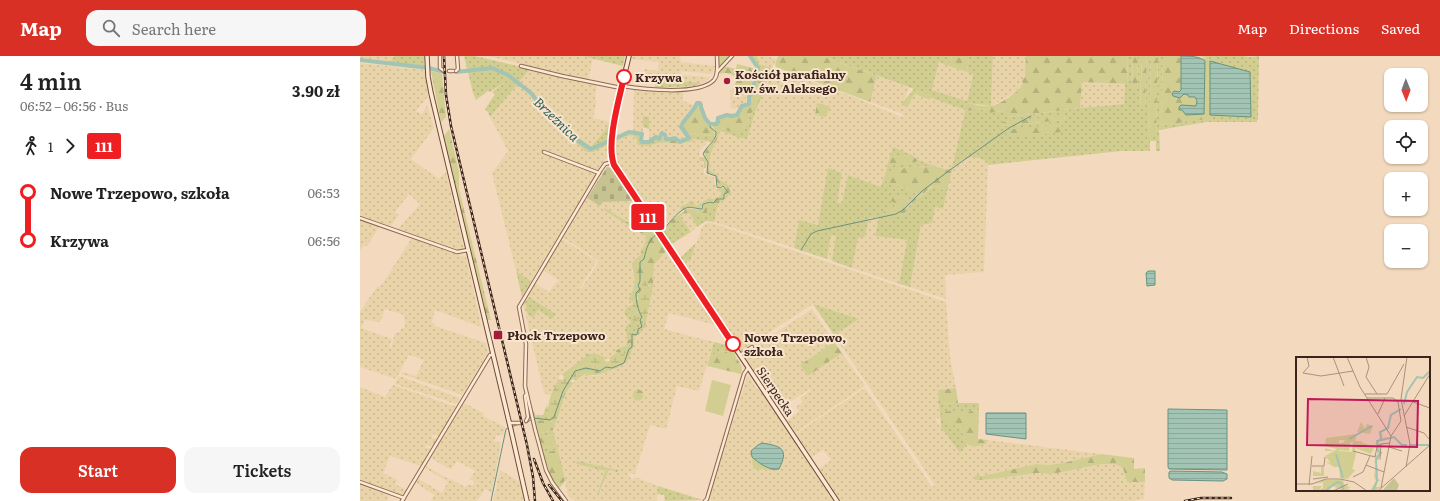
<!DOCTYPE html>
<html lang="en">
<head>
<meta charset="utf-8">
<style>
  :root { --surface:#fff; --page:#f6f6f6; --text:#222; --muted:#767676; --accent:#d93025 }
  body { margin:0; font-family:Literata,serif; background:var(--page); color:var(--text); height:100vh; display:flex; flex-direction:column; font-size:15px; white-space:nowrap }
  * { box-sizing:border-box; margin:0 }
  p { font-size:13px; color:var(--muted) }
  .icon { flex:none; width:22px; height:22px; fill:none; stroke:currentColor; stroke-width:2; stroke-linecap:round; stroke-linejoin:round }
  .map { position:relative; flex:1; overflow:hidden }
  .drawer { display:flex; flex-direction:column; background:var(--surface); width:360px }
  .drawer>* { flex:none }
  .badge { padding:0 8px; border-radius:3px; font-size:14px; line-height:26px }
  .needle { width:26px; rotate:179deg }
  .tools { position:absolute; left:1024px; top:12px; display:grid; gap:8px }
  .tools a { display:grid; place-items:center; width:44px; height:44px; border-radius:8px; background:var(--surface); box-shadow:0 1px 3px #0004; font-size:20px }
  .map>.badge { position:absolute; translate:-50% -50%; box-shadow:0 0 0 2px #fff }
  .legs { display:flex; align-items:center; gap:6px; height:44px; padding:0 20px; font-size:13px }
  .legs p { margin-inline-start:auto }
  .overview { display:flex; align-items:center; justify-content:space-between; height:68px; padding:0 20px }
  h1 { font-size:22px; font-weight:600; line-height:30px }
  .primary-button { display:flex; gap:8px; margin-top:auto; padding:8px 20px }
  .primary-button a { flex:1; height:46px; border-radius:12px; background:var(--accent); color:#fff; font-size:16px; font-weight:600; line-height:46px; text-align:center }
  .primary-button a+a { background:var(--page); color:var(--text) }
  ul { padding:0 20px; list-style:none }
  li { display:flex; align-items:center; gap:14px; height:48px; font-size:15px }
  li i { display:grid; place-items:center; width:6px; height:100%; margin:0 5px; background:currentColor }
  li i::after { content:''; width:10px; height:10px; margin:-5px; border:3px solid; border-radius:50%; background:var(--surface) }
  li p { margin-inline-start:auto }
  li:first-child i { background:linear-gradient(#0000 50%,currentColor 0) }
  li:last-child i { background:linear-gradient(currentColor 50%,#0000 0) }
  header { display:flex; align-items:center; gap:24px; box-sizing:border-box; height:56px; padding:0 20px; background:var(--accent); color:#fff }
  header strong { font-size:19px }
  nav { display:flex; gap:22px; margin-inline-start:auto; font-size:14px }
  .search { width:280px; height:36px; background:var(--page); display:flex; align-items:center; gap:10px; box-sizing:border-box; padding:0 14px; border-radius:12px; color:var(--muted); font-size:15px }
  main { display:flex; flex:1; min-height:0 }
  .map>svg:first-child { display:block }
</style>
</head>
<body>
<header>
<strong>Map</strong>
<div class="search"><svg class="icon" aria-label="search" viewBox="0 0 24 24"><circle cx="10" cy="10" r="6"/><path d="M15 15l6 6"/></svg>Search here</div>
<nav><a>Map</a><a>Directions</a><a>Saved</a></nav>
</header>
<main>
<section class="drawer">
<div class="overview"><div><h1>4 min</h1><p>06:52 – 06:56 · Bus</p></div><b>3.90 zł</b></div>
<div class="legs"><svg class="icon" aria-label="walk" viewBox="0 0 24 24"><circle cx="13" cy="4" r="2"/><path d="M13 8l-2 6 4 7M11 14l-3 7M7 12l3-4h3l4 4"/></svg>1<svg class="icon" aria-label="forward" viewBox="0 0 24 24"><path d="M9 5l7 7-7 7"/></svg><b class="badge" style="background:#ee1f23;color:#fff">111</b></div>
<ul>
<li><i style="color:#ee1f23"></i><b>Nowe Trzepowo, szkoła</b><p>06:53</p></li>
<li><i style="color:#ee1f23"></i><b>Krzywa</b><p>06:56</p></li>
</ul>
<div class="primary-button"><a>Start</a><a>Tickets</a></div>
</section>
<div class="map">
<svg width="1080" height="445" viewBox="0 0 1080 445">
  <defs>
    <pattern id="farmland-dots" width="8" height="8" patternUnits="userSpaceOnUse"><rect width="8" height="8" fill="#e9d4aa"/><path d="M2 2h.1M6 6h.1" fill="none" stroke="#c9b692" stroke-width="1.8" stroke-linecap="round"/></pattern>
    <pattern id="grass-dots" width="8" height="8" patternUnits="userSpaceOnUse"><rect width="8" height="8" fill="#d2ce91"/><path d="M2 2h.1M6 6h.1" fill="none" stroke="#b5b17c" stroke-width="1.8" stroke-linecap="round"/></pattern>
    <pattern id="forest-firs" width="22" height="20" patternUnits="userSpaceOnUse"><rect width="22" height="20" fill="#d2ce91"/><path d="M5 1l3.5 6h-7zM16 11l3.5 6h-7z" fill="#b5b17c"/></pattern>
    <pattern id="wetland-marsh" width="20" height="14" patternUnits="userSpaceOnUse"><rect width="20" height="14" fill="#d2ce91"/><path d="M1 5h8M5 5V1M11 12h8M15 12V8" fill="none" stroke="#b5b17c"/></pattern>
    <pattern id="cemetery-stones" width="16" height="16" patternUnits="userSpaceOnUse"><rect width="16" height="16" fill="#c6c391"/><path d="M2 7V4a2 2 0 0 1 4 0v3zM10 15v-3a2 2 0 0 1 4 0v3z" fill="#aba77c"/></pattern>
    <pattern id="water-rules" width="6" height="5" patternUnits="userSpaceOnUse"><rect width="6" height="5" fill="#a2c4b4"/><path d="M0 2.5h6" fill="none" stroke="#8ca89a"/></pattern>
  </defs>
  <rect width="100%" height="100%" fill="#f3dabe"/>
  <g fill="url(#farmland-dots)" fill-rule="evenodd">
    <polygon points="0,0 35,0 30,6 0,3"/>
    <polygon points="128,0 222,0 233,3 228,24"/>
    <polygon points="271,0 320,0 321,6 355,10 354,14 351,18 321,15 321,19 350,21 348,24 342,27 319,25 318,26 283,22 285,13 298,15 299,6 271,3"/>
    <polygon points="397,0 406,0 416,3 412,12 398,8"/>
    <polygon points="633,0 666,0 666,17 665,21 663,24 663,29 659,34 644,43 631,50"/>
    <polygon points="579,6 613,18 607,45 572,34"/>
    <polygon points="0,7 65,14 68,40 56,55 62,58 67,49 74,72 51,103 79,123 86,116 104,193 99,194 37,174 60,148 49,138 35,156 39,159 30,171 0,160"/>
    <polygon points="170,13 237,28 235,44 237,45 233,62 251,66 251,70 248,70 232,90 229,90 219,83 182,50 170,35 159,26"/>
    <polygon points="414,13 416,13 494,41 542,61 543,58 510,46 517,20 549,32 542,50 547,52 555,38 569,44 571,42 602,53 605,55 593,110 588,114 558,104 552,99 521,131 482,147 477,147 482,117 458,169 439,164 434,192 354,166 357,153 360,145 367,143 368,129 361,126 358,123 358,119 350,114 349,109 352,95 361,75 379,82 387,83 401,38 404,32 407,30 410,18"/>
    <polygon points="722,26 765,28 764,48 720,52"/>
    <polygon points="158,28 170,38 182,56 226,96 234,96 250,88 248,99 237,116 171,225 156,215 132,117 148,95 130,61"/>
    <polygon points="274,33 301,36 324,34 322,44 335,50 333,55 321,69 320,71 328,82 319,85 315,81 311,83 306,82 305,78 302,76 300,78 299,83 296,81 289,85 289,61 283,60 283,78 273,75"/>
    <polygon points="370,34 391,37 388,41 386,41 386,46 380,50 380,52 371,53"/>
    <polygon points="271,79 274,81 278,86 287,90 302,85 319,88 332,86 333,83 347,85 346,89 341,93 339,101 340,105 344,108 344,118 354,121 355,129 361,137 360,140 351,143 350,141 336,150 325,149 320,152 322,155 313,161 300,174 256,107 255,98 256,86 264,80"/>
    <polygon points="614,100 625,105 628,108 624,216 585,219 586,243 550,231 561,169 575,151 583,153 592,112 609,102"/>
    <polygon points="227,142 240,150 243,146 274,145 289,167 284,176 245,152 287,181 280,199 272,207 272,215 275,221 274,231 269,243 273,246 273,248 270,249 265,260 271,266 265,274 268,284 266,289 255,295 257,296 248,303 225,302 205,315 199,321 191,340 184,337 163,248 165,246 168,259 178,254 192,262 195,257 169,241 169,239 175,227 189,236 197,225 198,226 199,224 182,214 202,183 237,205 220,232 221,233 239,205 203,182"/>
    <polygon points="325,157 329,157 337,171 331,176 320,160"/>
    <polygon points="519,160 516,180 547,184 539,228 492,212 498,182 505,181 509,162"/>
    <polygon points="0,164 20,170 7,190 5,189 0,194"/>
    <polygon points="347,167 352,167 586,246 590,301 596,332 578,334 580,362 575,363 600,396 607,388 615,391 626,388 628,384 741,398 703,407 688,409 676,408 622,420 617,419 633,423 675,417 692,418 742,408 755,408 763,412 767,426 785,426 784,443 773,445 480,445 459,413 471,404 463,394 451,402 435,378 505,332 572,431 575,429 474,279 498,263 453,248 381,295 374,282 369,278 318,202 330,206 342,171"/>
    <polygon points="471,179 477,179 472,205 467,203"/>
    <path d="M52 182 106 201 120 264 121 271 75 254 72 266 75 268V270L126 287 128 297 102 339 41 318 42 316 56 320 64 304 49 299 36 323 0 311V256L17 231 21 230ZM25 253 44 259 45 271 42 272 39 276 35 277 31 292 29 291 32 283 1 272 5 264 20 266Z"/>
    <path d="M307 194 356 269 309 257 304 273 354 286 339 335 317 330 306 373 290 369 275 418 267 417 272 424 275 421 298 430 297 445H215L208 440 193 372 198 361 199 353 211 328 224 320H238L246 315 252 314 272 293 275 281 279 278 282 273 285 272 293 230 294 209ZM217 406 257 414 258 415 257 416 249 414 240 437 238 436 245 415 216 408Z"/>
    <polygon points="452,253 474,286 441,309 448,320 482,297 505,330 435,377 427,365 439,356 436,351 443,346 440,342 451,334 450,333 419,353 382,299"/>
    <polygon points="39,320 100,342 96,348 35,328"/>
    <polygon points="389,320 395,331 403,338 475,445 351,445 349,443 387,321"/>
    <polygon points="33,329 97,351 79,380 73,378 72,382 78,383 73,390 66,389 65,392 72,392 61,410 30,400 23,417 38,424 35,428 46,434 41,441 0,425 0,331 25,341"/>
    <polygon points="104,347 124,357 123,360 145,371 143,379 137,379 134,385 141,387 132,437 125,433 117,445 71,445 74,439 56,427 59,423 82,437 88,426 65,412 66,410 90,424 91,423 105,431 108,428 112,430 115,426 110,423 115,415 97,405 91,414 71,402"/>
    <polygon points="140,414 160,426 163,445 133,445"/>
    <polygon points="0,429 29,440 27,445 0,445"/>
  </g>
  <g fill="url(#grass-dots)" fill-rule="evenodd">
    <polygon points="35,0 64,0 64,10 30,6"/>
    <polygon points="104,0 115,0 170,13 159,26 170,35 182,50 229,90 232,90 248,70 251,70 250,88 234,96 226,96 182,56 170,38 158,28 130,61 128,56 125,53 135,38 132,36 148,24 130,36 128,35 116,44 113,37"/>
    <polygon points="222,0 265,0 263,10"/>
    <polygon points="462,0 592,0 589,10 579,6 572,34 607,45 613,19 607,16 609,0 633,0 631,50 607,47 602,53 571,42 571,40 558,35 547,47 543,50 541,50 543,46 554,33"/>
    <path d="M768 0H773L772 33H777L778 0H782L780 52H785L787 0H791L789 81 796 80 798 0H803L801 69 816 67 847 1 834 0H884L889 1 899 0 898 64H897V66H846L799 74 800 95H796V85H790V95H761L628 109C627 106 625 105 621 103 608 98 603 105 592 112L605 55 628 53 630 57 648 54V61L720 52 764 48 765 28H767ZM705 60 704 64 643 70 642 66Z"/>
    <polygon points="296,24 318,26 318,25 342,27 335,30 295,32"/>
    <polygon points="396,54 387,83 379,82 361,75 364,73 384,71 392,56"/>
    <polygon points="283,60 289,61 289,73 283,71"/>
    <polygon points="327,78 355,80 352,86 333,83 332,86 331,86 331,83 329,83 329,81"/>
    <polygon points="533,91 552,99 530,101"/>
    <polygon points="558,104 575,110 550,111 526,116 527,110 556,106"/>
    <polygon points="468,112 482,117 477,147 482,147 488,119 521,131 523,124 556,137 549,145 539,139 534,152 544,159 547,152 573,130 587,135 583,153 575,151 572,167 561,169 550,231 539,228 547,184 515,180 519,161 509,162 505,181 498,182 492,212 472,205 476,179 471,180 467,203 434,192 439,164 458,169"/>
    <polygon points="356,152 357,153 354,166 346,165 337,171 331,160 339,155 344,162 347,154"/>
    <polygon points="320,160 331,176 310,189 303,178"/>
    <polygon points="336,187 330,206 318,202 316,199 321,201"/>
    <polygon points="156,215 171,225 162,241"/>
    <polygon points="169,241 196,258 192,263 178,254 173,262 168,259 165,246"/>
    <path d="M277 242 279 248 268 256 275 267 276 257 280 255 285 272 282 273 280 278 268 284 265 274 266 270 271 266C263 258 261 254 273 248V246Z"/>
    <polygon points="453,248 499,263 474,279"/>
    <polygon points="354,286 371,290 374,295 371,298 363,295 350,300"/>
    <polygon points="598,347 619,347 619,354 611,355 602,359 599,369 607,388 600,397 581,371 579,348"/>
    <polygon points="187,349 191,365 174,364 172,355 174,355 175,359 183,359"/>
    <polygon points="193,374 194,378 178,383 177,378"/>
    <polygon points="197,390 198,394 182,397 181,393"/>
    <polygon points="298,430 343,444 304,445 305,444 304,439 297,438"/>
  </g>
  <g fill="url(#forest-firs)">
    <polygon points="359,0 369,0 360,12"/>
    <path d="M391 0H397L399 8 412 12 396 54 392 56 384 71 375 78 364 73 361 75C356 86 347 101 350 114L358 119V123L368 129 370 135C368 141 367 145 360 145L357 153 347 154V159L344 162 339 155 331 160 329 157C324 157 320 160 318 164L303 178 302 177C307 168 315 159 324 156L325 153C331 151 336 155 342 153L344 148 350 146 353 147 357 143 363 144 365 143V139L367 137V135L363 130 359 131 358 130 356 120 347 117 348 105 347 103 346 112H344V106L340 105 339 101H344L346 102 344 97C350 84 364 85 351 69L357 68 358 63 367 59 370 61 377 59 382 50 391 47 389 41C395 34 394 22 399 12Z"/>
    <polygon points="418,0 462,0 517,20 510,46 416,11 415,8"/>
    <polygon points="592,0 609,0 607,16 589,10"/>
    <path d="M666 0H768L767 28 722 26 720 52 648 61 647 54 630 57 628 53 605 55 602 53 607 47C614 48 623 51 630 50 640 49 657 36 663 29L662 24 665 21Z"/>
    <polygon points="773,0 778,0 777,33 772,33"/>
    <polygon points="782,0 787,0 785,52 780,52"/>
    <polygon points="791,0 798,0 796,81 789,81"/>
    <polygon points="803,0 821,0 821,34 819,36 821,40 824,38 828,39 829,41 835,41 837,45 836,50 821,49 822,54 844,58 845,7 842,2 847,1 848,4 847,63 801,69"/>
    <path d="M377 8 397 13 392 26 391 37 372 34 377 24C373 17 366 16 359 18L364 10 376 13Z"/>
    <polygon points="71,15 82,18 86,61 81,66"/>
    <path d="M558 35 571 40 570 44 555 38 547 52 543 50C549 46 553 40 558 35Z"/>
    <path d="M338 47 341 49C341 64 355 70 355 80L327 78 321 71C325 62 333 56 338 47Z"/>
    <polygon points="457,47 470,50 466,61 455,59"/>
    <polygon points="705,59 704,64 643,70 642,66"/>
    <path d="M702 68 701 76C688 77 662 83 650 80 647 79 645 77 644 74Z"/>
    <polygon points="89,73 99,116 99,133 131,264 127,264 95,133 84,80"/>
    <path d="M266 78 283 79 280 84 282 86H290L297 82 299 84 301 81 311 84 315 83 319 86 331 83V86L319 88 302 86 287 90 278 89C276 73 264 81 256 86L257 82Z"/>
    <polygon points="552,99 558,104 556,106 527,110 530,101"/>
    <polygon points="575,110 588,114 593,110 587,135 572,130 547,152 544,159 529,163 524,163 523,158 527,151 534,152 536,148 531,145 532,141 539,139 549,145 556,137 523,124 526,116 550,111"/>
    <path d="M364 132 367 136 364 138V143H356L353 146 350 145 343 147 340 153C336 151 329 151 325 152L322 155 320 152 323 149H325L332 145 336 150 350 141 352 143 360 140 361 137 358 133Z"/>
    <path d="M245 152 284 176 289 167 307 194 294 209 293 230 281 228 283 233 278 239 277 242 273 246 269 243C272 236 276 228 274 220 273 215 272 212 272 207L280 199 287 181 244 154Z"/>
    <path d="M275 281C272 301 267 310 248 315 242 317 239 320 233 319L238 310 250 307 255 309 259 307 264 295 259 297 255 295 266 289 268 284Z"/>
    <polygon points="474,286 482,297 448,320 440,309"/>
    <path d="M363 295 371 298 374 295 376 297 375 300C379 306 384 311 381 318L347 310 350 300Z"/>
    <polygon points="233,307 234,310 227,315 227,317 218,323 216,320 217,314 221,310"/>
    <polygon points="596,332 598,347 579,348 578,334"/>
    <circle cx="278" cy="339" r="5.5"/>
    <path d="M600 354 602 359 611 355 619 354 618 383 628 384 626 388 614 391 607 388 599 369C587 371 583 369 582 356Z"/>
    <polygon points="174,364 191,365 195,368 193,374 177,378"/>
    <polygon points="194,378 197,390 181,393 178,383"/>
    <polygon points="198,394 205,424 202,429 198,433 192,422 182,397"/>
    <polygon points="741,398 774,402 774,413 785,412 785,426 767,426 763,412 755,408 742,408 692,418 675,417 633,423 615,424 614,421 617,419 622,420 676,408 688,409 703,407"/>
    <polygon points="392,401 397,405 414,414 394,413 393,412"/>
    <polygon points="217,405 258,414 257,416 249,414 239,437 238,436 245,415 216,408"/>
  </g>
  <g fill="url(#wetland-marsh)">
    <polygon points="285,224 288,230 293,230 285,272 280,255 276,257 278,265 275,268 268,256 278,248 278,239 283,234 281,226"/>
    <path d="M264 295 266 296 259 307 255 309 250 307 238 310 233 319 224 320 227 317V315L225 314 226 312H232L234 310 233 307 221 310 217 314 216 320 218 323 216 325 213 323 210 325 213 327C202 339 201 355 195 368 180 356 193 336 198 323L203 324 204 321 202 318 224 302 227 298H237L246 302 244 304 245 305 248 306 250 304 249 302 257 296 259 297Z"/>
  </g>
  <polygon fill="url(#cemetery-stones)" points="247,111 252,112 274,145 243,146 240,150 227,142"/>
  <polygon fill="#d2ce91" points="352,324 371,329 363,360 345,355"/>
  <g fill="url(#water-rules)" stroke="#689381">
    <path d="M821 0C829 0 839 0 845 5L844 58 826 59 822 54H819V51L821 49 836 50 837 45 835 41H829L828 39 824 38 820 42 813 40 812 38 814 35 819 36 821 34Z"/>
    <polygon points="850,5 890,16 891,61 850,59"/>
    <polygon points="788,215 795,215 795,229 787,230 786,217"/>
    <polygon points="808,353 867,354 867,414 809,413 808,411"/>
    <polygon points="626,357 666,357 666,383 626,378"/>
    <path d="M402 387C422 390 429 393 419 413 409 415 399 407 392 401L391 395 398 389Z"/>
    <polygon points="811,415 862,416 867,418 867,423 863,425 812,424 809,422 809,416"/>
  </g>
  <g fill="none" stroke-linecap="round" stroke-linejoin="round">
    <g stroke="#689381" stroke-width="1">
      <path d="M300 176C310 168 315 157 326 152 330 150 337 153 342 153L343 148 350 146 353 147 357 143H364V138L367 137V135L363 130 360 132 357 131 356 120 347 117 348 106 343 98C347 89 357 85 356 76L350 71V68"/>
      <polyline points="441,194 451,178 457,175 536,158 543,154 562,135 590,114 649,72 671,60"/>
      <path d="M166 367 174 362 190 364 194 361 203 335 215 315 226 312 240 315 246 311 252 312 264 307 269 293 272 291V278L276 279 278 276V273L282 271 280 264 282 261C278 254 276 246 276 237L280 233 278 230 280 225V206L284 203C286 193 289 183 298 177"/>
      <polyline points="131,445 146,373 159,368"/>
    </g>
    <g stroke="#a2c4b4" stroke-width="4">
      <polyline points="0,4 69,12 84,16"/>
      <path d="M96 16 132 12 148 19 171 37 181 50 220 86 231 93 269 76 282 78 281 84 282 86H289L296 81 299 83 302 77 305 79 306 83H311L315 82 320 86 329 82 321 71C324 62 333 57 337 47H340L341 49V51L345 62 350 68H357L358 62 367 59 371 60 377 59 382 50 389 48V41C394 34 395 21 398 12L390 0"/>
    </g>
    <g stroke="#8d6954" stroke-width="4.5">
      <g id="street">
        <polyline points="80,0 80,12 84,15"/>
        <polyline points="161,10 202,20 261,32"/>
        <polyline points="89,15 93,15"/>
        <polyline points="96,15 98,13 97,0"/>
        <polyline points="357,16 372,0"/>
        <path d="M262 30C282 33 339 40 354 24 359 18 357 8 357 0"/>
        <polyline points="184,96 239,117"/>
        <polyline points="0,162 97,196 108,194"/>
        <polyline points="380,299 392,291"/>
        <polyline points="166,365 168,361 165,340 167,338"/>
        <polyline points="150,367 161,367"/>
        <polyline points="0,426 44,442"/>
        <polyline points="42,445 130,299 133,299"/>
        <polyline points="206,445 192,426 186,414 175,373 165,330 166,288 159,251 240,115 245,108 253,106"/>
        <polyline points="345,445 347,443 384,318 388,312"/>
      </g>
    </g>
    <g stroke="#6f4a38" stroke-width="5.5">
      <g id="secondary">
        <polyline points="67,0 68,21 71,37 151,374 167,445"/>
        <path d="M269 0C263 28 244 85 255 111L477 445"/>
      </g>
    </g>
    <use href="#street" stroke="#fde8d2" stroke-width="2.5"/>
    <use href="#secondary" stroke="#fde8d2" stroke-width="3.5"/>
    <g stroke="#3b251b" stroke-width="2.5">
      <g id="rail">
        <polyline points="84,0 86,39 91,70 167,389 173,421 175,445"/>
        <polyline points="174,403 183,427 193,445"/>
        <polyline points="189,429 202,445"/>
        <polyline points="825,445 841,442 871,442"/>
      </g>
    </g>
    <use href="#rail" stroke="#f9e5cf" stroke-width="1" stroke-dasharray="3" stroke-linecap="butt"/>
  </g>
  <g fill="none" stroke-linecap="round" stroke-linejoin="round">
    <g stroke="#fff" stroke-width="9">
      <path id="line-1" d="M264 21C259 44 246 87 254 109L373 288"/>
    </g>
    <use href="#line-1" stroke="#ee1f23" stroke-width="6"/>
  </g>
  <g fill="#fff" stroke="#ee1f23" stroke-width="2">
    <circle cx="264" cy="21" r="7"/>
    <circle cx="373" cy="288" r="7"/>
  </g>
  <g fill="#a31d36" stroke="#f9e5cf" stroke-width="1.5">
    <circle cx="367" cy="25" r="4"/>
    <rect x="133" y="274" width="10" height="10" rx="2"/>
  </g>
  <g text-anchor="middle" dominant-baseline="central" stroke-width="4" stroke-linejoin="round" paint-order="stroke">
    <g font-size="12" font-weight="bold" fill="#3b251b" stroke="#f9e5cf" text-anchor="start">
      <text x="375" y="18">Kościół parafialny<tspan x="375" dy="14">pw. św. Aleksego</tspan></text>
      <text x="147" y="279">Płock Trzepowo</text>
    </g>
    <g font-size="12" font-weight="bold" fill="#3b251b" stroke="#f9e5cf" text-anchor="start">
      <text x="275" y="21">Krzywa</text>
      <text x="384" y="281">Nowe Trzepowo,<tspan x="384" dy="14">szkoła</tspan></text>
    </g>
    <g font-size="12" fill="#3b251b" stroke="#f9e5cf">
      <text transform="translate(416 335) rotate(56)">Sierpecka</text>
    </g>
    <g font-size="13" font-style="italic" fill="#285d50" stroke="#f9e5cf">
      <text transform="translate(197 63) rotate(44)">Brzeźnica</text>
    </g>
  </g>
  <g transform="translate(936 301)">
    <rect width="134" height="134" fill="#f3dabe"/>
    <path d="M65 65 69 72 71 67 77 69 74 77 61 75ZM61 77 59 84H66L65 85 81 91H78L75 97 59 91 60 97 56 113 48 114 43 108V110H28V119H17V114L25 116V110H38L29 104 35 106 29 99 38 94H29V91L38 94 41 92 29 89 30 81ZM43 83H57L56 95 43 94Z" fill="#d2ce91" fill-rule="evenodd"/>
    <path d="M90 71 88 74 85 75 87 79 85 81 92 80 94 81H88L87 84 85 82 82 84 84 87 83 102 86 103H81L80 107 82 113 80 120 85 124H81L80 130H85L80 134H74L80 124 78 120 80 108 78 104H80L79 100 75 99 81 98 83 88H79L85 79 84 75ZM40 79 43 86H47L50 81 60 83 54 86 53 94 43 93 42 89H37V82L35 88V82L40 81ZM40 98 48 113 49 110 59 113 52 122 44 121 43 108 39 103ZM26 123H47L49 129 55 130 52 131 54 134H47L37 129 32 134H17V129H26L23 133 27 131V125L22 127Z" fill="#d2ce91"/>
    <path d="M98 121 103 128 101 133 86 134Z" fill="#c6c391"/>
    <path fill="none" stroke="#a2c4b4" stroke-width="2" d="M108 47 111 35 121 20 127 21 134 14M53 82 76 69M85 82 84 75 92 71 95 58 105 52M113 88H133M40 97 47 121M29 134 41 125 45 126 48 134M77 134 81 124 80 102 85 96 82 94 81 84 98 80 106 88H111"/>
    <path fill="none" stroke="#a9927d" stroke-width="1" d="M11 0 13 9 7 16 25 19 57 14M37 0 48 29M51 0 64 30 95 79 85 131M70 0 73 10 70 20 81 37M69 37H91L108 7M71 41H89M117 45 134 51M82 57 89 41H97L102 45 105 64 95 79M108 59 134 17M110 70 128 76 134 83M93 90 106 94M57 94 79 100 81 90 85 87M84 102 85 87 94 86M70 108 88 115M16 109H28L29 100M110 110 114 87 105 42 111 0M57 120 67 115 74 99M17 122 32 120M0 127H16M16 127 30 122H44L58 125 71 134M13 128 16 99M37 134 52 127M82 134 134 88"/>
    <path fill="#c2185b" fill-opacity="0.15" stroke="#c2185b" stroke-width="2" d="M12 42 122 44 121 90 11 88Z"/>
    <rect width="134" height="134" fill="none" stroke="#3b251b" stroke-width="2"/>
  </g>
</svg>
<div class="tools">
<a><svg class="needle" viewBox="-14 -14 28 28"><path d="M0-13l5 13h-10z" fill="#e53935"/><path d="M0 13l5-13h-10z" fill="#767676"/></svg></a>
<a><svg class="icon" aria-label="locate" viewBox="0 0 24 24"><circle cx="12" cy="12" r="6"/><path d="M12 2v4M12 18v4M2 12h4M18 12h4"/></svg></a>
<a>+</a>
<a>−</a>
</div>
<b class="badge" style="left:288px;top:161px;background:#ee1f23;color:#fff">111</b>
</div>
</main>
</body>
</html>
